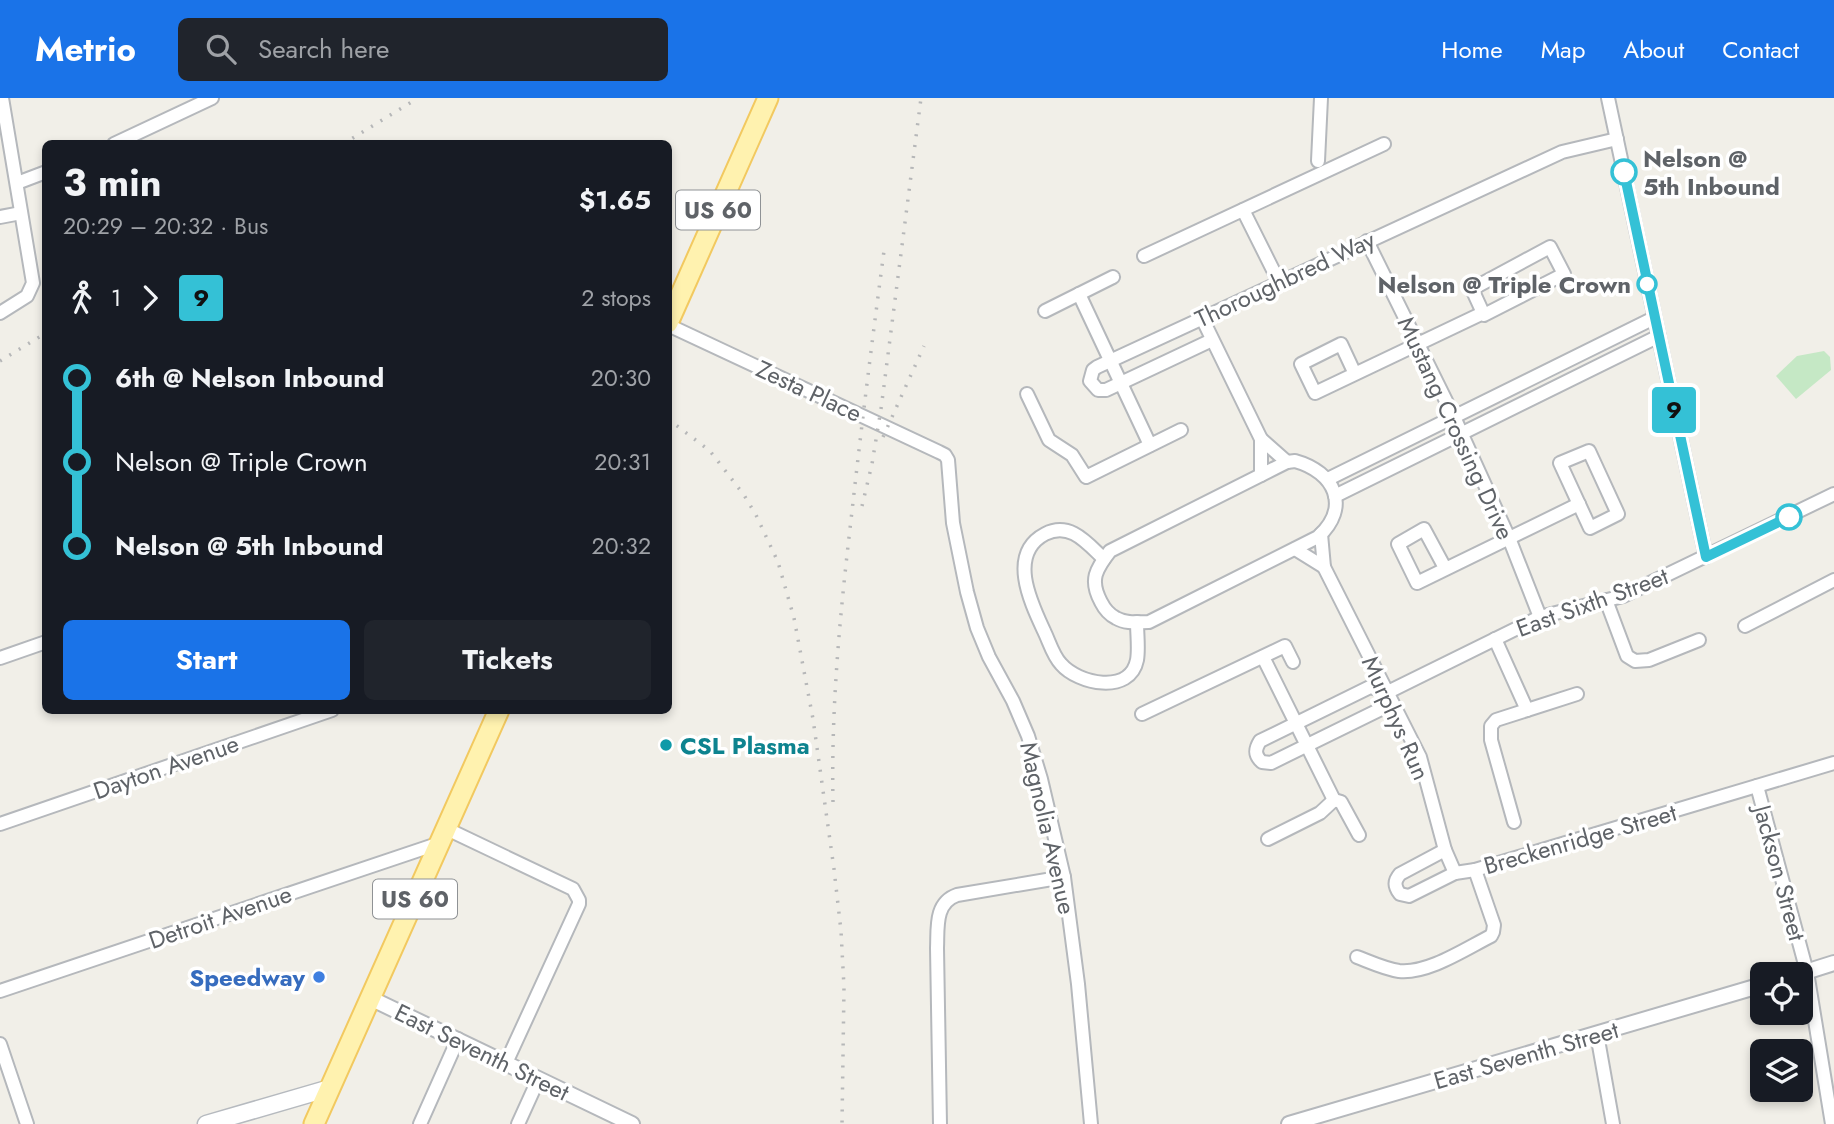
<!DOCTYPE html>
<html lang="en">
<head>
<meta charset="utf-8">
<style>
  :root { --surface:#171b24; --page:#20242c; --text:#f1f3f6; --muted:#9ea1a6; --accent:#1a73e8 }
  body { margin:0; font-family:Jost,sans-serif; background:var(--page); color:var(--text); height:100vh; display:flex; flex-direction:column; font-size:26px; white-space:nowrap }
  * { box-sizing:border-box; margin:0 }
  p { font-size:23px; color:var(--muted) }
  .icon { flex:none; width:38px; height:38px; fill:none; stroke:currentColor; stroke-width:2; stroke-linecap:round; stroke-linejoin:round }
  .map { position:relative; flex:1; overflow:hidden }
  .sheet { position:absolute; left:42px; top:42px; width:630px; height:574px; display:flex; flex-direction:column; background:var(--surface); border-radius:10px; box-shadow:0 4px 10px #0003 }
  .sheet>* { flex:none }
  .badge { padding:0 14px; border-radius:5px; font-size:24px; line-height:46px }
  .fabs { position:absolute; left:1750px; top:864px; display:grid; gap:14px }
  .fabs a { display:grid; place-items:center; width:63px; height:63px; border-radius:10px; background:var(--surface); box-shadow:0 4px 10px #0003; font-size:35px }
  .map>.badge { position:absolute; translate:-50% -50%; box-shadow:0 0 0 4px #fff }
  .legs { display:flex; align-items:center; gap:10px; height:77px; padding:0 21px; font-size:23px }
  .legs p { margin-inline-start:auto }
  .overview { display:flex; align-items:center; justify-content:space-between; height:119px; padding:0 21px }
  h1 { font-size:38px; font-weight:700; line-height:52px }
  .action { display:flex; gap:14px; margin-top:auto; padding:14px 21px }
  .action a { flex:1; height:80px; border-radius:10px; background:var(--accent); color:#fff; font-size:28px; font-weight:700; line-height:80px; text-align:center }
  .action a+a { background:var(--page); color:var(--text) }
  ul { padding:0 21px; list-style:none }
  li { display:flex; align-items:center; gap:24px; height:84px; font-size:26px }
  li i { display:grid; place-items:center; width:10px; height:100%; margin:0 9px; background:currentColor }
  li i::after { content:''; width:18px; height:18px; margin:-9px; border:5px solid; border-radius:50%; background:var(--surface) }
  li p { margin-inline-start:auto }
  li:first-child i { background:linear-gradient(#0000 50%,currentColor 0) }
  li:last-child i { background:linear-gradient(currentColor 50%,#0000 0) }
  header { display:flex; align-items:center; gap:42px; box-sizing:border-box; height:98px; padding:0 35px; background:var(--accent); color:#fff }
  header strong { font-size:33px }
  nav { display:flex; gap:38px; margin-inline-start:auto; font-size:24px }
  .search { width:490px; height:63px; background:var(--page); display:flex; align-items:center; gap:18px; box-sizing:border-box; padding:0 24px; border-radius:10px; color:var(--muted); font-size:26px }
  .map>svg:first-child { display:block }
</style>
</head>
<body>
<header>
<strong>Metrio</strong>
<div class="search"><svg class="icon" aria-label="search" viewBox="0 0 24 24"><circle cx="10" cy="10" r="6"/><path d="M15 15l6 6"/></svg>Search here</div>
<nav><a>Home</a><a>Map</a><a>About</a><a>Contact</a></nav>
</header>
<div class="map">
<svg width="1834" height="1026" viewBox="0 0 1834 1026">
  <rect width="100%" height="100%" fill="#f1efe8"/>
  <polygon fill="#c5e8c5" points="1824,253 1830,259 1831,272 1796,301 1776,278 1797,258"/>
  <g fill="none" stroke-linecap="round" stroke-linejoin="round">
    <g stroke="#b5b8bc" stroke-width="16">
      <g id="minor">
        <polyline points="1608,0 1706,459"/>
        <polyline points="114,46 212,0"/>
        <polyline points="1318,63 1321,0"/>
        <polyline points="17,85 46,74"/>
        <polyline points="1243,112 1279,184"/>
        <polyline points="0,119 21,115"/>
        <polyline points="1367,143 1454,319 1509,440 1540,519"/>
        <polyline points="1144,158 1384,46"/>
        <polyline points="1079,196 1150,347"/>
        <polyline points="1045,213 1113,179"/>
        <polyline points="0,215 27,198 33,185 2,0"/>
        <polyline points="1202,220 1261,341"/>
        <polyline points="668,227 939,354 945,357 948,362 953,425 967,494 977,530 989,559 1013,603 1028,638 1041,681 1064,779 1078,886 1091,1026"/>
        <polyline points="1212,242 1106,292 1098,292 1090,283 1093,272 1097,269 1562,54 1617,41"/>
        <polyline points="1355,276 1341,246 1301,266 1315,295 1483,215 1484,217 1564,176 1550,149 1472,191 1483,215"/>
        <polyline points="1027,296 1049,342 1072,357 1086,379 1181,332"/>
        <polygon points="1589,353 1618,416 1590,430 1560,365"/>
        <path d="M1295 363C1335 374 1351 409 1318 439L1149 524C1138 524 1126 526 1116 520 1110 517 1104 510 1101 504 1089 482 1096 471 1110 453L1275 370 1287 364Z"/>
        <polyline points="1261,377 1261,341 1287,364"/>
        <polyline points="1328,381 1654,220"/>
        <polyline points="1335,398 1659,238"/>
        <polyline points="1295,451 1324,469 1321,436"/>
        <path d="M1104 461C1087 445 1070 423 1045 436 1007 456 1031 505 1044 533 1049 543 1053 558 1061 566 1078 586 1130 597 1137 562 1139 551 1137 536 1137 524"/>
        <polyline points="1324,469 1420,659 1445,752 1455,775"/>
        <polyline points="1445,470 1424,431 1398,446 1417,485 1579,406"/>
        <polyline points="1606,502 1627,558 1635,563 1649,562 1699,542"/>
        <polyline points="1745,528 1834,482"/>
        <polyline points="1495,541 1527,612"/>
        <polyline points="1263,559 1334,702 1341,704 1359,737"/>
        <polyline points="0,560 46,544"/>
        <path d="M1388 594 1383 610 1271 665 1262 664C1254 657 1255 651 1260 643L1370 589 1388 594 1540 519 1623 498 1834 396"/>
        <polyline points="1142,616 1285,548 1293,564"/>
        <polyline points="1757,688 1807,874 1832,1026"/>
        <polyline points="1514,724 1491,642 1491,628 1496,622 1577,596"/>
        <polyline points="0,726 332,612"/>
        <polyline points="447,731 573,791 579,802 579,806 506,965"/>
        <polyline points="1268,741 1320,715 1334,702"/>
        <path d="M1445 752 1400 776C1394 783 1394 788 1400 796L1409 798 1455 775 1475 772 1834 665"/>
        <path d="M1357 859C1370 864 1385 871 1399 873 1428 876 1465 851 1491 838L1493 834 1494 827 1475 772"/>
        <polyline points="0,893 440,745"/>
        <polyline points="1597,936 1613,1026"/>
        <polyline points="0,946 27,1026"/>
        <polyline points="420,1026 458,941"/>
        <polyline points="518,1026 538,982"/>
        <path d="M940 1026 937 850C938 831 934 805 957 797L1064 779"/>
      </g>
    </g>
    <g stroke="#b5b8bc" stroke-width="18">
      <g id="tertiary">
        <polyline points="1796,877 1834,865"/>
        <polyline points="370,900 632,1026"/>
        <polyline points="1289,1026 1762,887"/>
      </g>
    </g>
    <g stroke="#b6babf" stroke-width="19">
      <polyline id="secondary" points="206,1026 330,990"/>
    </g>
    <g stroke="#f2c960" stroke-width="23">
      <g id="primary">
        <polyline points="668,225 768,0"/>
        <polyline points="314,1026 499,612"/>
      </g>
    </g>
    <use href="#minor" stroke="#fff" stroke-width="12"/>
    <use href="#tertiary" stroke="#fff" stroke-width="14"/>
    <use href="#secondary" stroke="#fff" stroke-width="16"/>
    <use href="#primary" stroke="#fff2af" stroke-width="19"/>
    <g stroke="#b6b7b8" stroke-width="3.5" stroke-dasharray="2 9" stroke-linecap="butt">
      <polyline points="343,46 418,0"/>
      <polyline points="0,263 46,235"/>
      <polyline points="668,321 710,353 744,397 756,417 778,464 794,520 813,621 834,771 841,833 844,889 842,1026"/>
      <polyline points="883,339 924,248"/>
      <polyline points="862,408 872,366 881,311 921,0"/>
      <path d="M833 704C831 610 840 516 851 422 861 332 872 243 884 153"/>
    </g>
  </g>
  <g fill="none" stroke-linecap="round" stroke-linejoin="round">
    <g stroke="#fff" stroke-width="16">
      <polyline id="line-1" points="1624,74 1706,459 1789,419"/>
    </g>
    <use href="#line-1" stroke="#34c1d6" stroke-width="10"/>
  </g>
  <g fill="#fff" stroke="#34c1d6" stroke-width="3.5">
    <circle cx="1624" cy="74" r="12"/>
    <circle cx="1647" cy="186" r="9"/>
    <circle cx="1789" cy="419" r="12"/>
  </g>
  <circle fill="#0f9aa8" stroke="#fff" stroke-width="2.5" cx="666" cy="647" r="7"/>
  <circle fill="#3f7fe0" stroke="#fff" stroke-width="2.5" cx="319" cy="879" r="7"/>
  <g text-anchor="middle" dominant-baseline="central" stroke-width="7" stroke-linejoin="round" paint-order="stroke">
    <g fill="#fff" stroke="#8f9295" stroke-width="2">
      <rect x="676" y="92.5" width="84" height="39" rx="5"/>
      <rect x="373" y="781.5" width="84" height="39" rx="5"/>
    </g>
    <g font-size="23" font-weight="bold" fill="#5f6368">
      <text x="718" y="112">US 60</text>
      <text x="415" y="801">US 60</text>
    </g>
    <g font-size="24" font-weight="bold" fill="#5f6368" stroke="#fff" text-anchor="start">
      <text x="1643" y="60">Nelson @<tspan x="1643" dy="28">5th Inbound</tspan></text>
      <text x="1631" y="186" text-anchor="end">Nelson @ Triple Crown</text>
    </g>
    <g font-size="24" fill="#5f6368" stroke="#fff">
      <text transform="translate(1285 181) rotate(-25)">Thoroughbred Way</text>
      <text transform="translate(809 293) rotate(25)">Zesta Place</text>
      <text transform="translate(1456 330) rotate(65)">Mustang Crossing Drive</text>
      <text transform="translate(1592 504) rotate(-20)">East Sixth Street</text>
      <text transform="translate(1396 620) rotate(66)">Murphys Run</text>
      <text transform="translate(166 669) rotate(-19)">Dayton Avenue</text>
      <text transform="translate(1048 730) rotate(77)">Magnolia Avenue</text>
      <text transform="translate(1580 741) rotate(-16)">Breckenridge Street</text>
      <text transform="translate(1780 775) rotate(75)">Jackson Street</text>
      <text transform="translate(220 819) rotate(-19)">Detroit Avenue</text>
      <text transform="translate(482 954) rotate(26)">East Seventh Street</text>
      <text transform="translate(1526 957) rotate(-16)">East Seventh Street</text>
    </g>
    <g font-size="24" font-weight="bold" fill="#0d838f" stroke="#fff" text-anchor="start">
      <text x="680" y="647">CSL Plasma</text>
    </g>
    <g font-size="24" font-weight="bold" fill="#366cbe" stroke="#fff" text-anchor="end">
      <text x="305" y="879">Speedway</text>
    </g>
  </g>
</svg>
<div class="fabs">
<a><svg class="icon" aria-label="locate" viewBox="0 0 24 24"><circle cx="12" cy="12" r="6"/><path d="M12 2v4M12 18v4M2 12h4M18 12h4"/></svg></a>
<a><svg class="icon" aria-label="layers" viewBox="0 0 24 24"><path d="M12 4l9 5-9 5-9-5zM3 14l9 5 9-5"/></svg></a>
</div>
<b class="badge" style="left:1674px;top:312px;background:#34c1d6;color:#111">9</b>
<section class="sheet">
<div class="overview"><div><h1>3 min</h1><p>20:29 – 20:32 · Bus</p></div><b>$1.65</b></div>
<div class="legs"><svg class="icon" aria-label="walk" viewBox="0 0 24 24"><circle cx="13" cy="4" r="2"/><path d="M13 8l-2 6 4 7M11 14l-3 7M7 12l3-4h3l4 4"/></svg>1<svg class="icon" aria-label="forward" viewBox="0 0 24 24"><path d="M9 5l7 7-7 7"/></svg><b class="badge" style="background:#34c1d6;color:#111">9</b><p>2 stops</p></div>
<ul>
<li><i style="color:#34c1d6"></i><b>6th @ Nelson Inbound</b><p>20:30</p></li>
<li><i style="color:#34c1d6"></i><span>Nelson @ Triple Crown</span><p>20:31</p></li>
<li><i style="color:#34c1d6"></i><b>Nelson @ 5th Inbound</b><p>20:32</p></li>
</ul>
<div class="action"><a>Start</a><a>Tickets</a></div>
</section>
</div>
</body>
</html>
